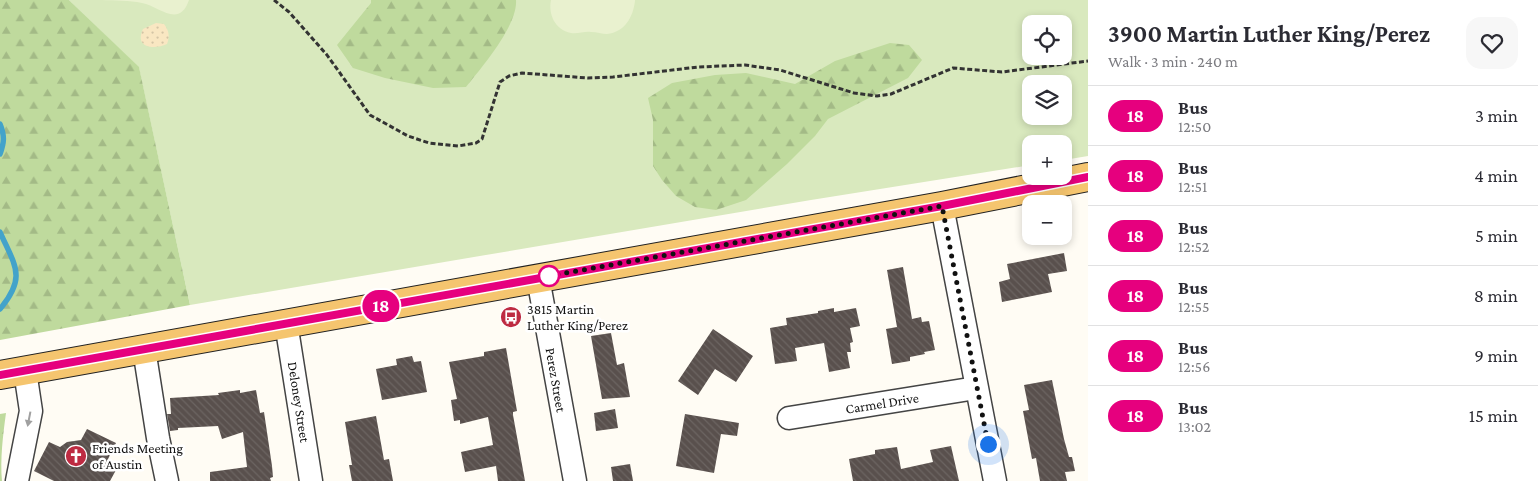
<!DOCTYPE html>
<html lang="en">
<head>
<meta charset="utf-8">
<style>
  :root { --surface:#fff; --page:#f7f7f7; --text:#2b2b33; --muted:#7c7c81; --line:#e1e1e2 }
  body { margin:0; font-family:"Crimson Pro",serif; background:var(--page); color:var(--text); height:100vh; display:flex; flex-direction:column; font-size:19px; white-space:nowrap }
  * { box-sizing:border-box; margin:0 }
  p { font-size:16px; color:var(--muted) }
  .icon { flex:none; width:28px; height:28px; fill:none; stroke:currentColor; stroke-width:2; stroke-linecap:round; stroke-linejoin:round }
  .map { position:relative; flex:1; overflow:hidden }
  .side { display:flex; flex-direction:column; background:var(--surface); width:450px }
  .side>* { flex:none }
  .badge { padding:0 10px; border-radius:16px; font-size:18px; line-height:32px }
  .tools { position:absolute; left:1022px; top:15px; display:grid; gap:10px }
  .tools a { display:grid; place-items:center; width:50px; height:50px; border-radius:10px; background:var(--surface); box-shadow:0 2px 8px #0003; font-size:25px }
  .you { position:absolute; width:25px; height:25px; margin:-12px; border:4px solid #fff; border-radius:50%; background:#1a73e8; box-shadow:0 0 0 8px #1a73e833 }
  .map>.badge { position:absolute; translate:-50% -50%; box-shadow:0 0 0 2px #fff }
  .round { display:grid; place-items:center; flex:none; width:52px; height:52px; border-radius:15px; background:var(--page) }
  .summary { display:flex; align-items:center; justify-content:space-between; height:85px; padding:0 20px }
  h1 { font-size:24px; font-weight:700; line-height:38px }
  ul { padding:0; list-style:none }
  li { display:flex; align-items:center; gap:15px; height:60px; padding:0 20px; border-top:1px solid var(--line) }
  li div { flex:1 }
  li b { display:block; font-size:19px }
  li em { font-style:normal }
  li .badge { min-width:55px; font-weight:700; text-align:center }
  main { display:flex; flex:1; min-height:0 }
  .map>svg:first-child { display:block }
</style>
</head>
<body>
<main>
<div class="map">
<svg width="1088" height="481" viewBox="0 0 1088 481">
  <defs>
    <pattern id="forest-firs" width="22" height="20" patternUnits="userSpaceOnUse" patternTransform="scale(1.25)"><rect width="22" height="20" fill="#bfda9d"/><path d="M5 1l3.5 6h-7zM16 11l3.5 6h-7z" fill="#a3ba86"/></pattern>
    <pattern id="sand-dots" width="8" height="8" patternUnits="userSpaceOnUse" patternTransform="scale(1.25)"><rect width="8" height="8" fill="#f9e7c2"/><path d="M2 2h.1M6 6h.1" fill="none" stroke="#d4c5a6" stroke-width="1.8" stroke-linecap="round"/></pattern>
    <pattern id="building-back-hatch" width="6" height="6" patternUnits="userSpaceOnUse" patternTransform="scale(1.25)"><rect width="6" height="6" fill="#59504d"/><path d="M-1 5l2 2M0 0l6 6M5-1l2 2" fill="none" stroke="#6c6562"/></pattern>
  </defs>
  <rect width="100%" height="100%" fill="#fffcf4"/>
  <path fill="#d9e9be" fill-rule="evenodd" d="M69 0H1088V156L1064 160V144H1031V165L811 200 190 305 139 68ZM1031 24H1064V56H1031ZM1031 84H1064V116H1031Z"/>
  <g fill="url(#forest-firs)">
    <polygon points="0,0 69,0 139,67 190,305 0,340"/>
    <path d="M371 0H516C518 25 482 67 466 87L433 88 385 78 353 68 337 45 371 3Z"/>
    <polygon points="890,43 909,45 922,60 908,78 828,119 815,136 787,164 746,200 716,210 695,207 676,196 662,180 653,166 653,120 648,98 672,83 715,75 746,73 795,84 835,61"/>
    <path d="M6 413C3 435 0 459 2 481H0V414Z"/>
  </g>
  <path fill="url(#sand-dots)" d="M156 23 164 24C169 31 170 36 167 44 154 50 134 48 143 29Z"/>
  <g fill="#e9f1cf">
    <path d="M102 0H189C179 29 159 6 142 3 129 0 115 1 102 0Z"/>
    <path d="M551 0H635V1C633 17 625 32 607 34 602 34 597 32 591 32 585 31 578 34 571 33 555 30 548 14 551 0Z"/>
  </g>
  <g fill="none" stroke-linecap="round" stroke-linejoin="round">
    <g stroke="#43a3ca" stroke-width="5.5">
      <path d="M0 124C5 136 4 143 0 154"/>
      <path d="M0 232C15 266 27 277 0 309"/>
    </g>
  </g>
  <g fill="url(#building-back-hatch)">
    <polygon points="1064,253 1067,271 1048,274 1052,292 1002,302 999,282 1010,279 1007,264"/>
    <polygon points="903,267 912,319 921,317 922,322 929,321 935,350 924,352 925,354 910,357 910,361 892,364 886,329 897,327 887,270"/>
    <polygon points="834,308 834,312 856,308 860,326 850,328 853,342 850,343 851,352 847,352 850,368 829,372 824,343 795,348 797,361 775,364 770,328 787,325 786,318 818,313 818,311"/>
    <polygon points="713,329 753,356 736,382 715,369 698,395 678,381"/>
    <polygon points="611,333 617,365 624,363 630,397 602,399 591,336"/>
    <polygon points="506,348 517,411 513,412 513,415 525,481 498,481 496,466 465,472 461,452 493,445 488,417 460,424 460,420 454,421 451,400 457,399 449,362 484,356 484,352"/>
    <polygon points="412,356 414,362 421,361 427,392 382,400 376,369 397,365 396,359"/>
    <polygon points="1052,380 1064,439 1069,457 1072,457 1075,471 1065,472 1067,481 1040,481 1036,458 1032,459 1023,411 1029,410 1024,385"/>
    <polygon points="240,390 240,393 256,390 260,413 264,412 272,466 273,477 270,478 271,481 210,481 210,472 247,467 243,432 222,439 218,426 178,428 178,430 170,431 167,414 171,414 170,398 219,395 218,393"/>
    <polygon points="615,409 618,428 596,431 594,413"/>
    <polygon points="685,414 739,423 737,436 721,434 714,473 676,466"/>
    <polygon points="376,416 384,460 389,459 393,481 352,481 349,465 352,465 345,422"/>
    <polygon points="87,429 116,443 105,465 116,470 110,481 54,481 34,471 49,442 60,447 67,442 81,440"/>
    <polygon points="951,446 959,481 853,481 849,459 875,454 875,450 897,447 901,469 933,462 930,450"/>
    <polygon points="630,464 633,481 613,481 611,467"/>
  </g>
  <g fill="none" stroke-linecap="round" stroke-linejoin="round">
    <g stroke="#444" stroke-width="25">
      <g id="minor">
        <polyline points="942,206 995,481"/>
        <polyline points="538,278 575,481"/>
        <polyline points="286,323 311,481"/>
        <polyline points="144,349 158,438 167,481"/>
        <polyline points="789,418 976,388"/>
        <polyline points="17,481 31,411 25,371"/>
      </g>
    </g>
    <g stroke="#222" stroke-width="30">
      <polyline id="major" points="0,375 942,206 1088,177"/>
    </g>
    <polyline stroke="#333" stroke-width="3" stroke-dasharray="5 2.5" stroke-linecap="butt" points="274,0 289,12 327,55 370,115 408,136 429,143 458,146 476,143 482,139 500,82 509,76 522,73 588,78 613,77 698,67 745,65 780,70 854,93 877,96 891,94 953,68 1002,72 1088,61"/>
    <use href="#minor" stroke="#fff" stroke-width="22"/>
    <use href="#major" stroke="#f5c56f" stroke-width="28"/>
  </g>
  <defs><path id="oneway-solid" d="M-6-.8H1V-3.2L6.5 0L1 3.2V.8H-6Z" transform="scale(1.25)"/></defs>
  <use fill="#a0a0a0" href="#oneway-solid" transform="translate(29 419) rotate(101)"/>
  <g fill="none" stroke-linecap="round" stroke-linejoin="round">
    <g stroke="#fff" stroke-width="11">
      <polyline id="line" points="0,375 942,206 1088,177"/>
    </g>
    <use href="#line" stroke="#e6007e" stroke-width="8"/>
    <polyline stroke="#111" stroke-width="5" stroke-dasharray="0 9" points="549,276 942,206 988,444"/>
  </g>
  <defs>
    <g id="bus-disc" transform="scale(1.125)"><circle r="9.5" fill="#be2b42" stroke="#fff"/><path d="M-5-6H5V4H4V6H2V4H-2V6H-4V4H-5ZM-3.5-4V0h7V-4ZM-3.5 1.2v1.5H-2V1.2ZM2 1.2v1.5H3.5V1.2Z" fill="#fff"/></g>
    <g id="church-disc" transform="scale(1.125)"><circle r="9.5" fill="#be2b42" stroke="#fff"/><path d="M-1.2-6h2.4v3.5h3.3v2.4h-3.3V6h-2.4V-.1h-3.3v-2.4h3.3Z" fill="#fff"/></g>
  </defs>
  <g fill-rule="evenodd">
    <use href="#bus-disc" x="511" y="317"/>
    <use href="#church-disc" x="76" y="456"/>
  </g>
  <circle fill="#fff" stroke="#e6007e" stroke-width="2.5" cx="549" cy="276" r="10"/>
  <g text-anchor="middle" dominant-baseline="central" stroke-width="5" stroke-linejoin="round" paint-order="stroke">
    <g font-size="14" fill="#111" stroke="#fff" text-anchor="start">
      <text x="527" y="309">3815 Martin<tspan x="527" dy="16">Luther King/Perez</tspan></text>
      <text x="92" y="448">Friends Meeting<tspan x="92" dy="16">of Austin</tspan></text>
    </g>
    <g font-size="14" fill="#111" stroke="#fff">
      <text transform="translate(556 380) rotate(80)">Perez Street</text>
      <text transform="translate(299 402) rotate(81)">Deloney Street</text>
      <text transform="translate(882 403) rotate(-9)">Carmel Drive</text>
    </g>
  </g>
</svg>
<div class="tools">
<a><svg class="icon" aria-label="locate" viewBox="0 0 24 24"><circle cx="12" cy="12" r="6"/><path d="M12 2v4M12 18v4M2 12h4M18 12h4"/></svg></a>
<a><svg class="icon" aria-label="layers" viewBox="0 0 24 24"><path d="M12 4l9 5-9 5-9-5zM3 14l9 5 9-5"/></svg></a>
<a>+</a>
<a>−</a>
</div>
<div class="you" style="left:988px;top:444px"></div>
<b class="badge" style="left:381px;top:306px;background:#e6007e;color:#fff">18</b>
</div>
<section class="side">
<div class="summary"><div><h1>3900 Martin Luther King/Perez</h1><p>Walk · 3 min · 240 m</p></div><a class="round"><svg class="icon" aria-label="heart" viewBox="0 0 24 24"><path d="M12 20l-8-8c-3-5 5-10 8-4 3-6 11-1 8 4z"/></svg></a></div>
<ul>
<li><span class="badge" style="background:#e6007e;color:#fff">18</span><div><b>Bus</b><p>12:50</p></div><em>3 min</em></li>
<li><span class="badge" style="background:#e6007e;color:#fff">18</span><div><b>Bus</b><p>12:51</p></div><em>4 min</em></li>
<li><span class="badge" style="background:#e6007e;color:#fff">18</span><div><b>Bus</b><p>12:52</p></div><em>5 min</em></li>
<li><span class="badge" style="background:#e6007e;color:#fff">18</span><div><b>Bus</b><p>12:55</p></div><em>8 min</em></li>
<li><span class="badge" style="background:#e6007e;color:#fff">18</span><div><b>Bus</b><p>12:56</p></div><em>9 min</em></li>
<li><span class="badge" style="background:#e6007e;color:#fff">18</span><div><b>Bus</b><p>13:02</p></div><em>15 min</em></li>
</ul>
</section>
</main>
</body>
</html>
